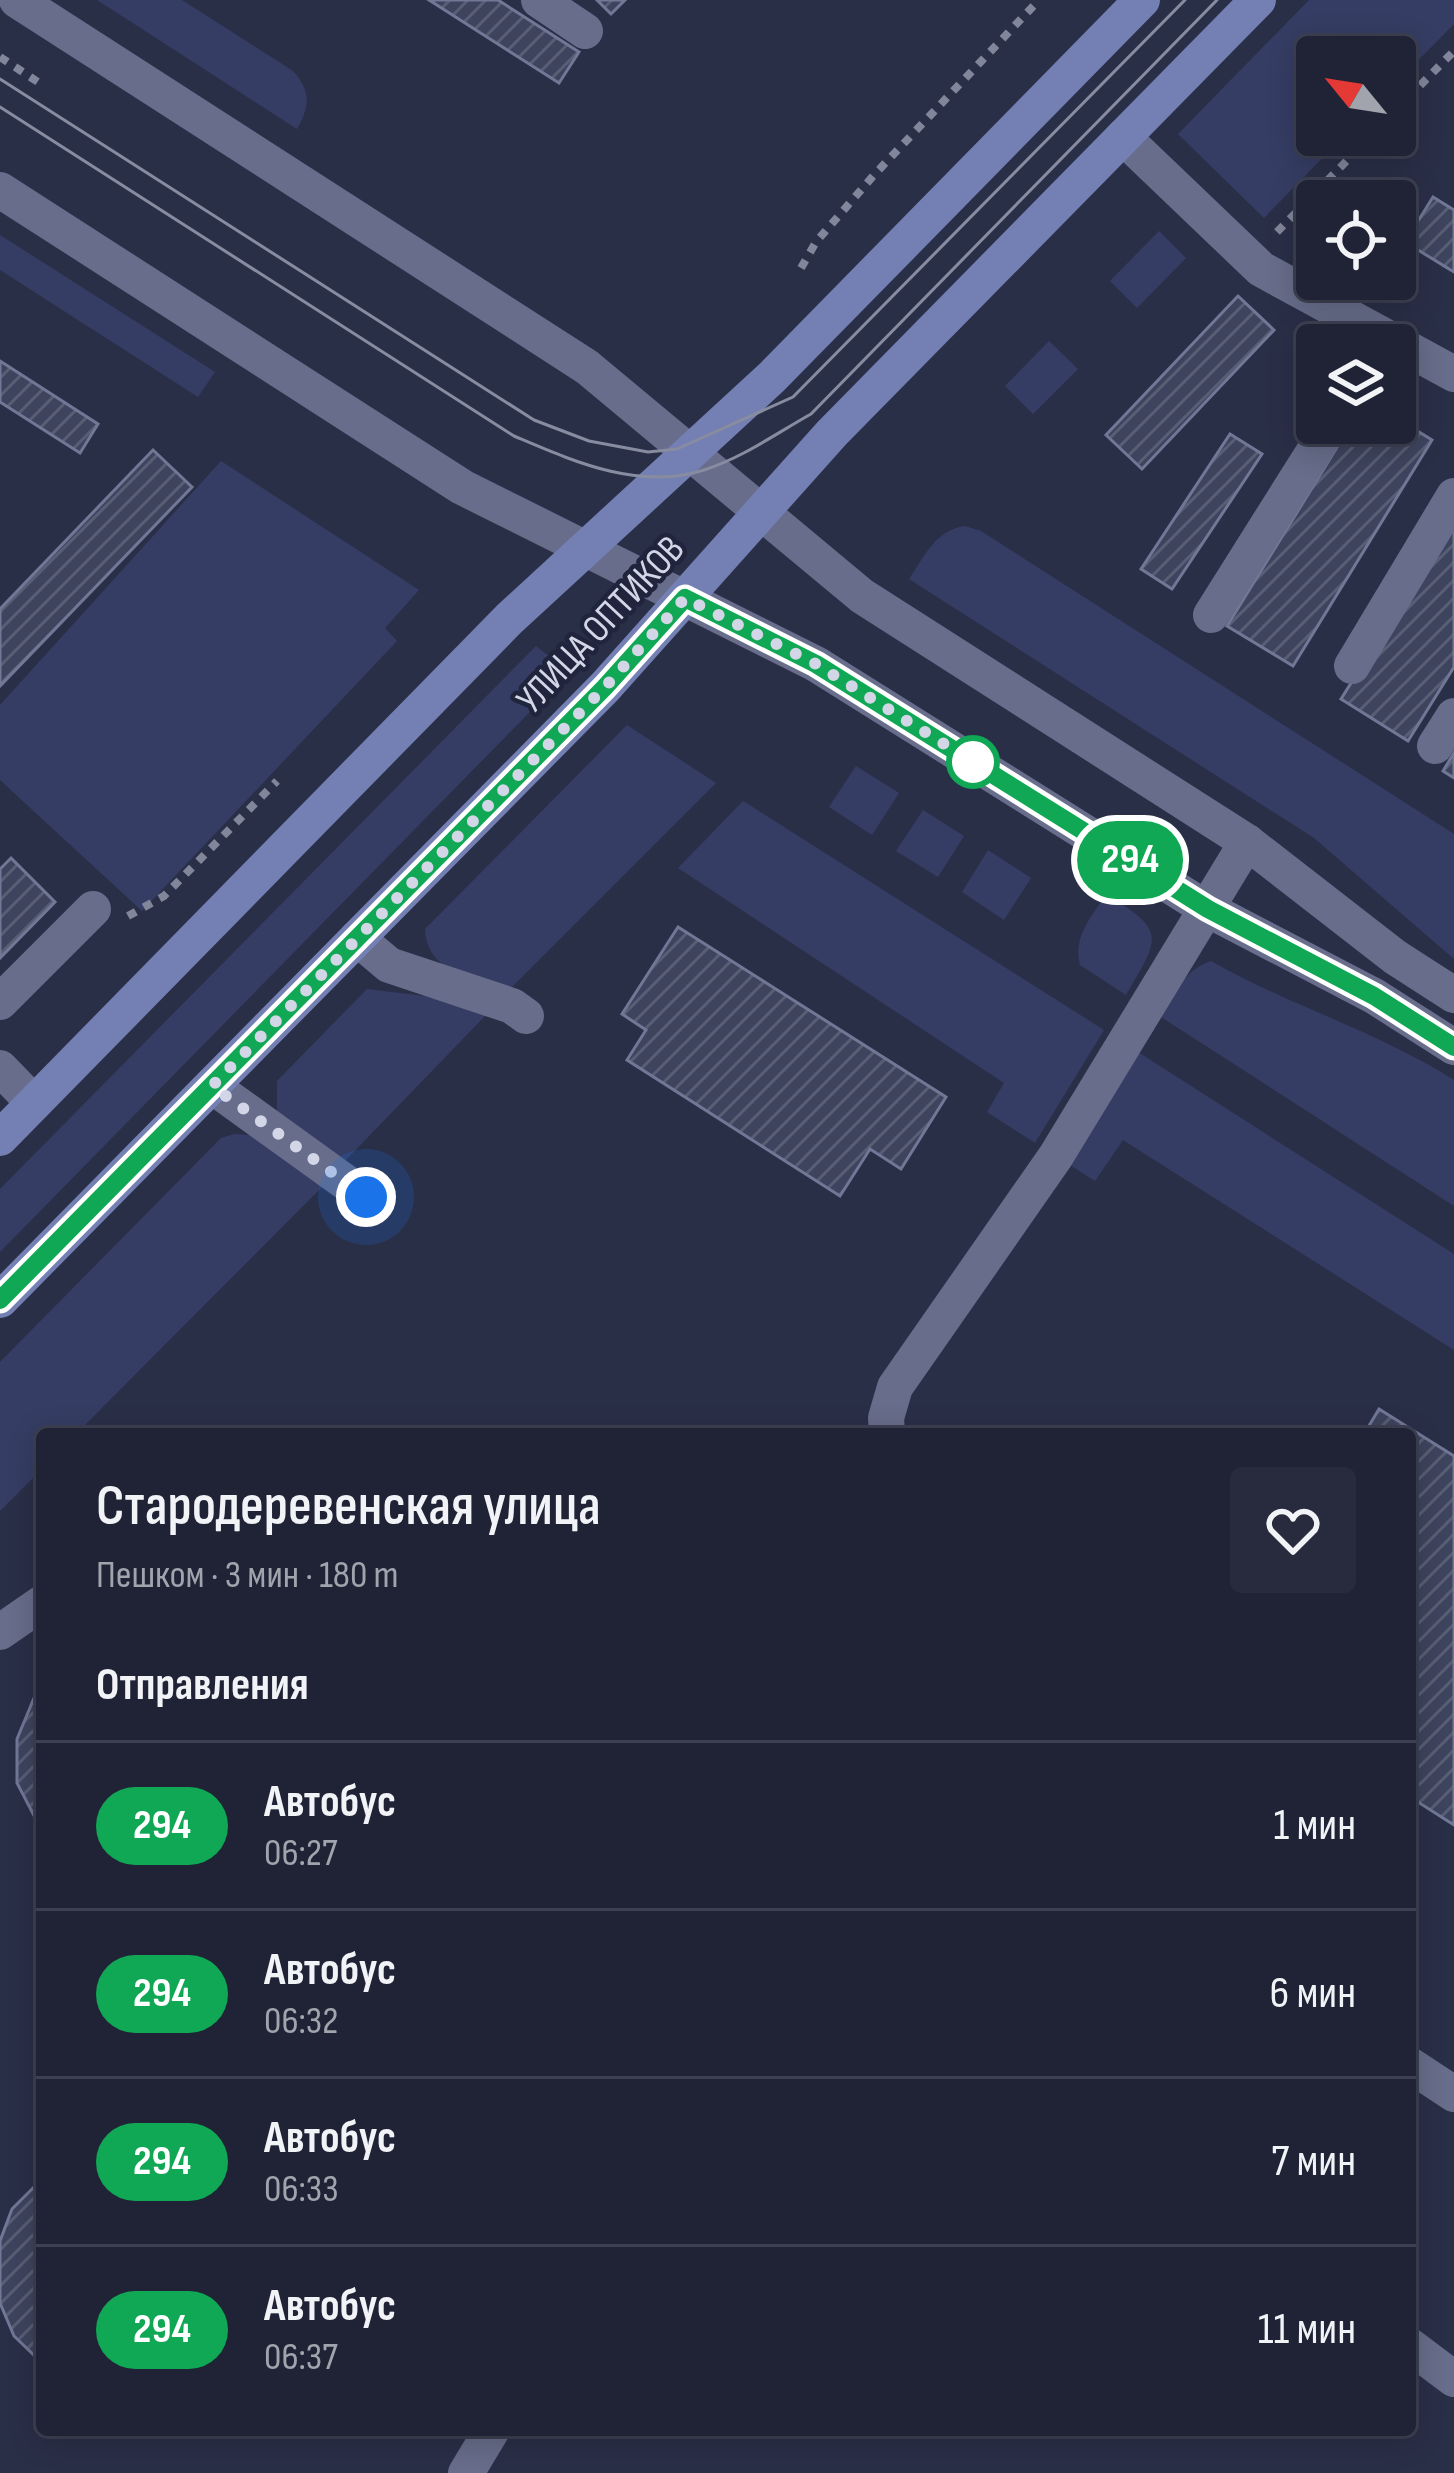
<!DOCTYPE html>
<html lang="ru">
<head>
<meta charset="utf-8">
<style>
  :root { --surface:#202336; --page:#282b3e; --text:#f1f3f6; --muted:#a2a4ad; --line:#3d4051 }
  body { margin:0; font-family:"Sofia Sans Condensed",sans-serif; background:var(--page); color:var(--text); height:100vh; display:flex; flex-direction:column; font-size:45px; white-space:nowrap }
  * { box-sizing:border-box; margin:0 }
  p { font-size:39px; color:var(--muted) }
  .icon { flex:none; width:66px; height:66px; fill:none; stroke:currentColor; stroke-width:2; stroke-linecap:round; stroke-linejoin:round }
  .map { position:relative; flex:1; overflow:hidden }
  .drawer { position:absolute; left:36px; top:1428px; width:1380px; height:1008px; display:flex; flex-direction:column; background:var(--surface); border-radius:12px; box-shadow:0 6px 30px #0003,0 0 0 3px var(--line) }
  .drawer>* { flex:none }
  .badge { padding:0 24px; border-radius:39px; font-size:42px; line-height:78px }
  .needle { width:78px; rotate:300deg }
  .fabs { position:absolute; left:1296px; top:36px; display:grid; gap:24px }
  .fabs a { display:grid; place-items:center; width:120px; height:120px; border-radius:12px; background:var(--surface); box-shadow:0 6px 30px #0003,0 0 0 3px var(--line); font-size:60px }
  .you { position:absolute; width:60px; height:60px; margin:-30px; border:9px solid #fff; border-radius:50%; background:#1a73e8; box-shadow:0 0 0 18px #1a73e833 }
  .map>.badge { position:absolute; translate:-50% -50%; box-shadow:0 0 0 6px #fff }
  h2 { padding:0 60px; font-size:45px; line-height:108px }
  .round { display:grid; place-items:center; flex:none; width:126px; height:126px; border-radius:12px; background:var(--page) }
  .headline { display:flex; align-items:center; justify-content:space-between; height:204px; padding:0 60px }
  h1 { font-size:57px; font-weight:600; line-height:90px }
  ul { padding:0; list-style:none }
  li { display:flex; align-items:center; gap:36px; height:168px; padding:0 60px; border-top:3px solid var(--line) }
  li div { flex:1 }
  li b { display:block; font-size:45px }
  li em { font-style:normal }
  li .badge { min-width:132px; font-weight:700; text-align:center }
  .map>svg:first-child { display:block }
</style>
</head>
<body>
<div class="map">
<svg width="1454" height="2473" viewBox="0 0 1454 2473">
  <defs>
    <pattern id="building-hatch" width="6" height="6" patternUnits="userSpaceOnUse" patternTransform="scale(3)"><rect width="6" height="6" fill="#3e445e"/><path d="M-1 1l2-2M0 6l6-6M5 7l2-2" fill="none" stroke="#595e75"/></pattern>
  </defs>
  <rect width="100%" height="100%" fill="#2a2f48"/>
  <g fill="#353d64">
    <path d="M97 0H182L293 71C311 91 310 106 297 129Z"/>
    <polygon points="1309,0 1454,0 1454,24 1395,84 1395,57 1317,57 1317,135 1345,135 1264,218 1178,134"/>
    <polygon points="1159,231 1186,258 1137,308 1110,281"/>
    <polygon points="0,235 215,372 198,397 0,270"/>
    <polygon points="1049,341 1078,369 1033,414 1005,386"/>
    <polygon points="221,461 419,590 385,628 397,641 142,911 0,780 0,705"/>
    <path d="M965 526 981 531 1454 834V959L1314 838 909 579C925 556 935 530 965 526Z"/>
    <polygon points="536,646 569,672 0,1252 0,1189"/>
    <path d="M627 725 716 783 508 991C473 978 427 973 425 929Z"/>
    <polygon points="856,766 899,793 872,835 829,807"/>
    <polygon points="743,801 1104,1030 1035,1143 987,1112 1004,1083 678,868"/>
    <polygon points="923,810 964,836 938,877 896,851"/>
    <polygon points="988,850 1031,878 1004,920 962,892"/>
    <path d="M1106 894C1166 931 1161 936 1126 995L1080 965C1073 936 1091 918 1106 894Z"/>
    <path d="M1211 961C1290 1006 1377 1031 1454 1080V1206L1161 1017C1175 994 1184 970 1211 961Z"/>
    <polygon points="367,989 441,998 486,1015 342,1164 277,1112 277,1081"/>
    <polygon points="1138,1052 1454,1254 1454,1350 1123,1140 1095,1181 1070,1165"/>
    <polygon points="234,1134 250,1135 326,1183 76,1434 42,1434 42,1469 0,1511 0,1362 221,1138"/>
  </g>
  <g fill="url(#building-hatch)" stroke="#717896" stroke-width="3">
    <polygon points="429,0 498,0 579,52 559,83"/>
    <polygon points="597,0 625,0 611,14"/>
    <polygon points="1433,197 1454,210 1454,272 1405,242"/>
    <polygon points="1238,296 1274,330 1142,469 1106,435"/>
    <polygon points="0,361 98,424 80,453 0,402"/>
    <polygon points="1395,417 1432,440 1293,666 1227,626 1352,423 1395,423"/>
    <polygon points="1230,434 1262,454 1172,589 1141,569"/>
    <polygon points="153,450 192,487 0,686 0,609"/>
    <polygon points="1454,519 1454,667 1408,741 1341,699"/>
    <polygon points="1454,753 1454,778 1443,771"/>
    <polygon points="11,858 55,902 0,958 0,869"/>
    <polygon points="678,927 946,1097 901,1169 870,1149 840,1196 627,1060 646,1030 622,1014"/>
    <polygon points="1379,1409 1454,1456 1454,1825 1410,1797 1410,1434 1364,1434"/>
    <polygon points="42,1689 42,1831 17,1783 17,1739 34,1698"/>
    <polygon points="42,2179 42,2363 14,2336 0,2303 0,2241 12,2209"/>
  </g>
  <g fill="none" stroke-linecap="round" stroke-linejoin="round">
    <g stroke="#81869b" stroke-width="8" stroke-dasharray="9 9" stroke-linecap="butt">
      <polyline points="0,57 44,86"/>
      <polyline points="1395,111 1454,51"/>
      <polyline points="1277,232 1372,135"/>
      <polyline points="801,268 816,242 874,175 1039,0"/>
      <polyline points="128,916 164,896 277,781"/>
    </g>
    <g stroke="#676d8a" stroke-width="36">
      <polyline points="17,0 587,367 862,596 1247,842 1395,957 1454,995"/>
      <polyline points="539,0 585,31"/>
      <polyline points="1123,137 1261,269 1454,374"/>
      <polyline points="0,190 462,487 816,664 1207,909 1374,996 1454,1047"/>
      <polyline points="1211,615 1332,423"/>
      <polyline points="1352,666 1454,496"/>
      <polyline points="1435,746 1454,716"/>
      <polyline points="357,938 389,965 512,1006 526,1016"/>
      <polyline points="0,1002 93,909"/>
      <polyline points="0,1068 34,1103"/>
      <polyline points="212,1086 366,1197"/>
      <polyline points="887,1434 886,1418 895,1387 1056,1156 1247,842"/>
      <polyline points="0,1632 42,1603"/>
      <polyline points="1410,2065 1454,2094"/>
      <polyline points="1410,2346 1454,2379"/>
      <polyline points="466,2473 492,2430"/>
    </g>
    <g stroke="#747fb3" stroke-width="36">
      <polyline points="0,1138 509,619 772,377 1142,0"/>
      <polyline points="0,1300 605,687 832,433 1258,0"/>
    </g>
    <g stroke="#878ca0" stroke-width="3">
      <polyline points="0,79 534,420 589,441 648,452 677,449 793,397 1185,0"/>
      <path d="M0 107 514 436C573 461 638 491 704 470 742 458 777 433 811 414L1217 0"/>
    </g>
  </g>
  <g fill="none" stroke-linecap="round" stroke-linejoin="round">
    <g stroke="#fff" stroke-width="27">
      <polyline id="line" points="0,1300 605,687 685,598 816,664 1208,909 1374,996 1454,1047"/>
    </g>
    <use href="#line" stroke="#10a855" stroke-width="18"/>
    <polyline stroke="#d2d6e7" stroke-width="12" stroke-dasharray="0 21.6" points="366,1197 212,1086 605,687 685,598 816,664 973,762"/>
  </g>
  <circle fill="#fff" stroke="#10a855" stroke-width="6" cx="973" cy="762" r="24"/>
  <g text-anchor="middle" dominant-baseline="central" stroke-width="9" stroke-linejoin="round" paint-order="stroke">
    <g font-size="39" fill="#d2d6e7" stroke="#20253d">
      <text transform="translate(601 625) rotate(-47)">УЛИЦА ОПТИКОВ</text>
    </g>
  </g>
</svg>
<div class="fabs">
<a><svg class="needle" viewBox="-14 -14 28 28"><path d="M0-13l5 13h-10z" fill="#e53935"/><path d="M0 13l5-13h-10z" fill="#a2a4ad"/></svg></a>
<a><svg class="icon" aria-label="locate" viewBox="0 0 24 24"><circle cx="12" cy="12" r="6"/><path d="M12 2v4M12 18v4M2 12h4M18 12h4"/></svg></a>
<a><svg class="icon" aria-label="layers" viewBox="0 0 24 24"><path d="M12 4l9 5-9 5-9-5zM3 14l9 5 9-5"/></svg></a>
</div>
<div class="you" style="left:366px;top:1197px"></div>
<b class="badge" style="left:1130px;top:860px;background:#10a855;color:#fff">294</b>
<section class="drawer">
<div class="headline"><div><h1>Стародеревенская улица</h1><p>Пешком · 3 мин · 180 m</p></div><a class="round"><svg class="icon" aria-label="heart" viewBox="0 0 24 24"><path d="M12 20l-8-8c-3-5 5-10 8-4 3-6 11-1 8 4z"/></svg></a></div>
<h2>Отправления</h2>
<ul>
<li><span class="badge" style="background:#10a855;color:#fff">294</span><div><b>Автобус</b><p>06:27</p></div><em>1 мин</em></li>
<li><span class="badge" style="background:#10a855;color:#fff">294</span><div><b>Автобус</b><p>06:32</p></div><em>6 мин</em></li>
<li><span class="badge" style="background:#10a855;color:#fff">294</span><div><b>Автобус</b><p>06:33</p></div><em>7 мин</em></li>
<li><span class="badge" style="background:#10a855;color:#fff">294</span><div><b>Автобус</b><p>06:37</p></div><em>11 мин</em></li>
</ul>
</section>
</div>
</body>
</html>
